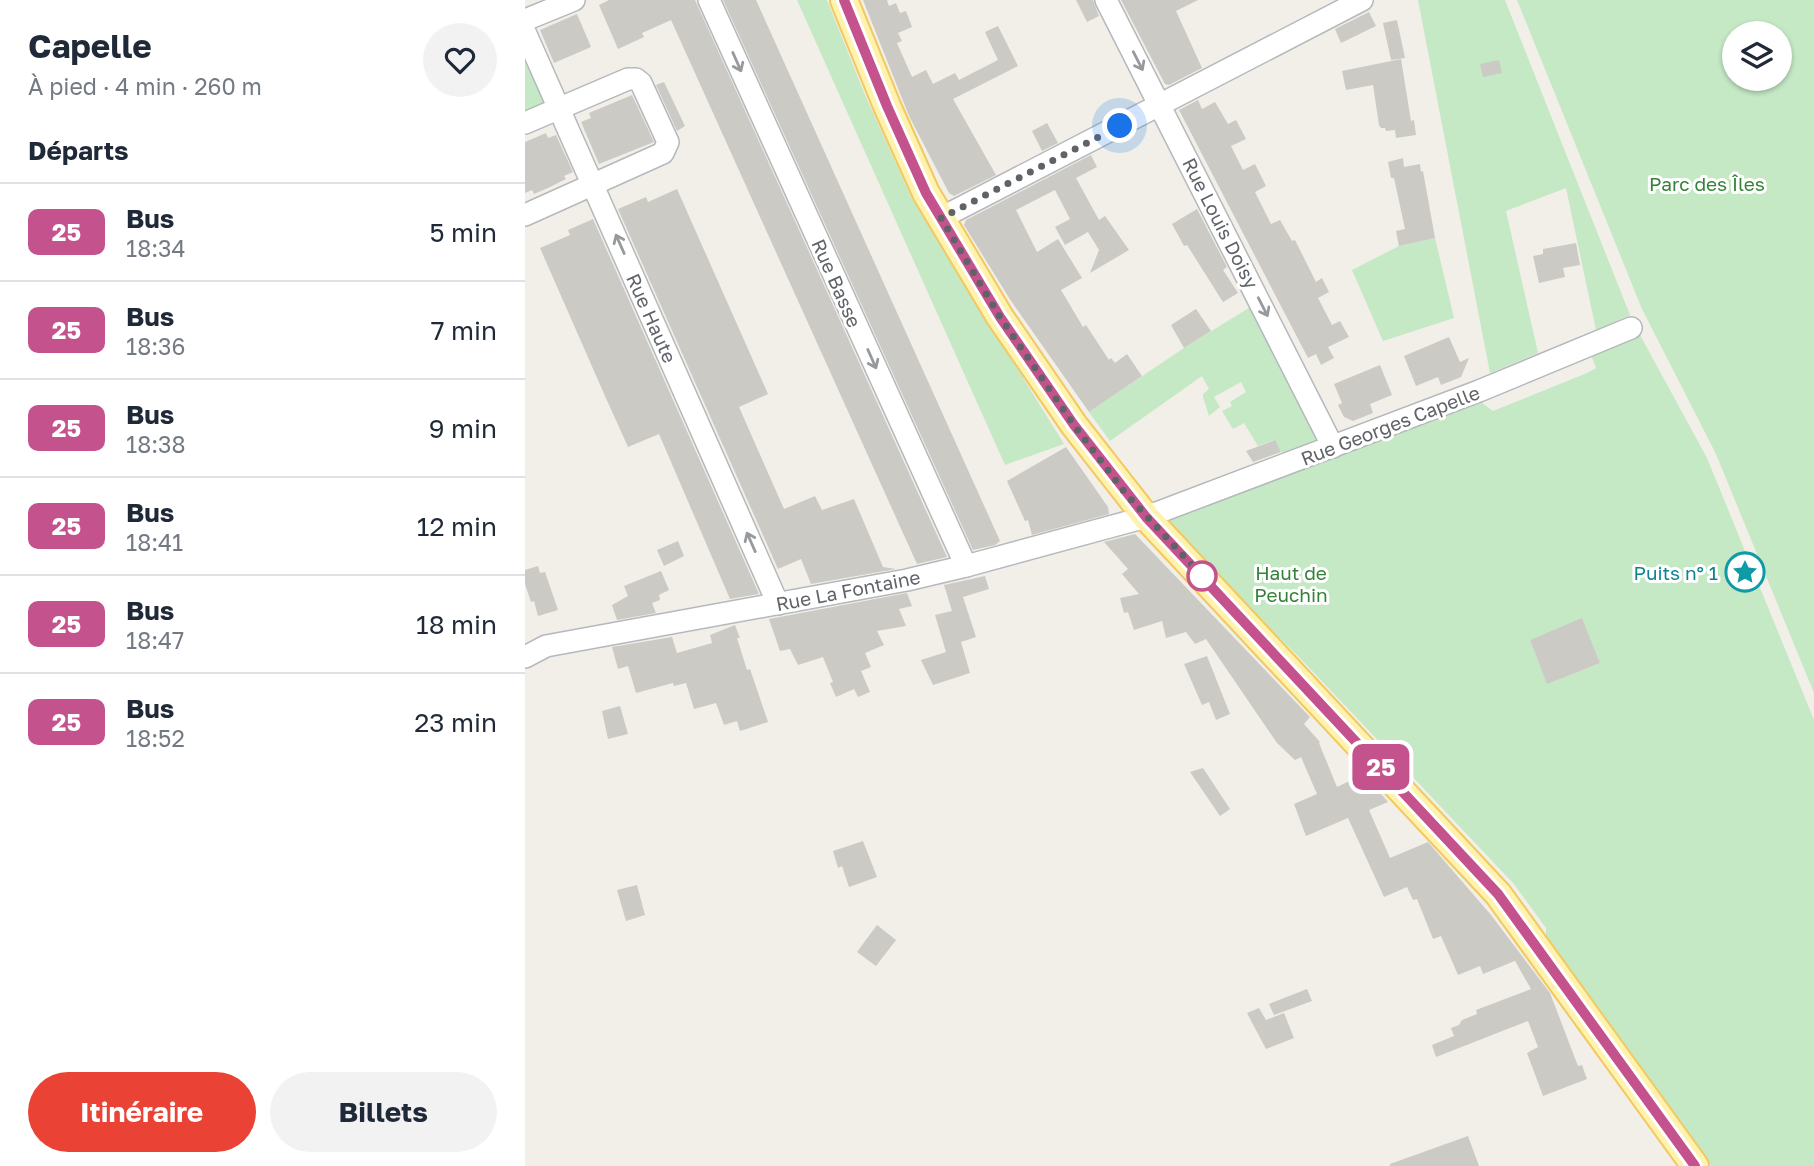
<!DOCTYPE html>
<html lang="fr">
<head>
<meta charset="utf-8">
<style>
  :root { --surface:#fff; --page:#f2f2f3; --text:#1f2937; --muted:#747a83; --line:#e0e1e3; --accent:#ea4335 }
  body { margin:0; font-family:"Golos Text",sans-serif; background:var(--page); color:var(--text); height:100vh; display:flex; flex-direction:column; font-size:26px; white-space:nowrap }
  * { box-sizing:border-box; margin:0 }
  p { font-size:23px; color:var(--muted) }
  .icon { flex:none; width:38px; height:38px; fill:none; stroke:currentColor; stroke-width:2; stroke-linecap:round; stroke-linejoin:round }
  .map { position:relative; flex:1; overflow:hidden }
  .sheet { display:flex; flex-direction:column; background:var(--surface); width:525px }
  .sheet>* { flex:none }
  .badge { padding:0 14px; border-radius:10px; font-size:24px; line-height:46px }
  .fabs { position:absolute; left:1197px; top:21px; display:grid; gap:14px }
  .fabs a { display:grid; place-items:center; width:70px; height:70px; border-radius:50%; background:var(--surface); box-shadow:0 2px 5px #0004; font-size:35px }
  .you { position:absolute; width:35px; height:35px; margin:-18px; border:5px solid #fff; border-radius:50%; background:#1a73e8; box-shadow:0 0 0 10px #1a73e833 }
  .map>.badge { position:absolute; translate:-50% -50%; box-shadow:0 0 0 4px #fff }
  h2 { padding:0 28px; font-size:26px; line-height:63px }
  .round { display:grid; place-items:center; flex:none; width:74px; height:74px; border-radius:37px; background:var(--page) }
  .headline { display:flex; align-items:center; justify-content:space-between; height:119px; padding:0 28px }
  h1 { font-size:33px; font-weight:700; line-height:52px }
  .primary-button { display:flex; gap:14px; margin-top:auto; padding:14px 28px }
  .primary-button a { flex:1; height:80px; border-radius:42px; background:var(--accent); color:#fff; font-size:28px; font-weight:700; line-height:80px; text-align:center }
  .primary-button a+a { background:var(--page); color:var(--text) }
  ul { padding:0; list-style:none }
  li { display:flex; align-items:center; gap:21px; height:98px; padding:0 28px; border-top:2px solid var(--line) }
  li div { flex:1 }
  li b { display:block; font-size:26px }
  li em { font-style:normal }
  li .badge { min-width:77px; font-weight:700; text-align:center }
  main { display:flex; flex:1; min-height:0 }
  .map>svg:first-child { display:block }
</style>
</head>
<body>
<main>
<section class="sheet">
<div class="headline"><div><h1>Capelle</h1><p>À pied · 4 min · 260 m</p></div><a class="round"><svg class="icon" aria-label="heart" viewBox="0 0 24 24"><path d="M12 20l-8-8c-3-5 5-10 8-4 3-6 11-1 8 4z"/></svg></a></div>
<h2>Départs</h2>
<ul>
<li><span class="badge" style="background:#c4538d;color:#fff">25</span><div><b>Bus</b><p>18:34</p></div><em>5 min</em></li>
<li><span class="badge" style="background:#c4538d;color:#fff">25</span><div><b>Bus</b><p>18:36</p></div><em>7 min</em></li>
<li><span class="badge" style="background:#c4538d;color:#fff">25</span><div><b>Bus</b><p>18:38</p></div><em>9 min</em></li>
<li><span class="badge" style="background:#c4538d;color:#fff">25</span><div><b>Bus</b><p>18:41</p></div><em>12 min</em></li>
<li><span class="badge" style="background:#c4538d;color:#fff">25</span><div><b>Bus</b><p>18:47</p></div><em>18 min</em></li>
<li><span class="badge" style="background:#c4538d;color:#fff">25</span><div><b>Bus</b><p>18:52</p></div><em>23 min</em></li>
</ul>
<div class="primary-button"><a>Itinéraire</a><a>Billets</a></div>
</section>
<div class="map">
<svg width="1289" height="1166" viewBox="0 0 1289 1166">
  <rect width="100%" height="100%" fill="#f1efe8"/>
  <g fill="#c5e8c5" fill-rule="evenodd">
    <polygon points="272,0 302,0 340,95 386,197 539,444 480,465"/>
    <polygon points="893,0 980,0 1105,315 1071,330 1041,188 981,211 1013,353 965,373"/>
    <path d="M992 0H1289V693L1191 454 1117 309ZM1209 33H1255V79H1209Z"/>
    <polygon points="0,62 20,103 0,112"/>
    <polygon points="910,238 929,318 858,341 827,270 874,246"/>
    <polygon points="727,306 793,432 790,441 757,453 749,440 733,446 719,423 708,429 697,411 707,406 705,402 721,392 716,382 689,397 695,407 684,416 678,397 678,394 684,389 677,376 585,441 564,412 659,348"/>
    <path d="M1115 335 1182 458 1289 720V1166H1186L1021 939V928L989 884 775 658 646 530 645 519 957 403 968 411 1062 373 1071 368 1066 355ZM1057 619 1075 663 1022 683 1005 640Z"/>
  </g>
  <g fill="#cccac5">
    <polygon points="84,0 170,0 422,557 392,564 146,20 117,33 119,37 93,49 74,5"/>
    <polygon points="198,0 231,0 475,541 470,545 448,550"/>
    <polygon points="338,0 362,0 364,6 371,3 375,13 381,11 387,27 373,33 377,41 372,43 387,77 401,70 408,84 430,73 434,80 473,60 460,32 473,26 493,66 428,99 471,175 429,196 424,193 384,116"/>
    <polygon points="551,0 568,0 574,16 562,22"/>
    <polygon points="596,0 673,0 651,11 677,68 644,85 640,84"/>
    <polygon points="844,12 851,26 816,43 810,29"/>
    <polygon points="52,14 66,47 29,63 15,30"/>
    <polygon points="872,20 880,58 866,60 858,23"/>
    <polygon points="876,59 886,121 889,120 891,135 871,138 870,130 861,131 860,128 856,128 854,125 848,85 821,90 817,71"/>
    <polygon points="974,60 977,73 958,77 955,64"/>
    <polygon points="139,82 160,126 152,131 131,85"/>
    <polygon points="107,95 129,142 74,164 56,122 66,118 64,113"/>
    <polygon points="673,100 677,109 690,102 703,124 711,120 721,139 706,146 718,170 730,164 741,186 730,192 746,224 755,220 767,241 770,240 791,282 797,278 804,292 793,298 807,325 815,321 824,337 803,347 809,358 796,365 791,354 783,358 654,110"/>
    <polygon points="522,123 533,143 517,151 507,131"/>
    <polygon points="21,133 23,138 31,135 48,172 39,176 41,179 23,188 9,194 7,190 0,193 0,142"/>
    <polygon points="566,155 572,167 551,178 574,220 580,216 604,250 565,273 574,250 563,232 540,245 530,227 545,219 530,190 491,210 512,252 533,239 557,278 536,290 558,327 561,325 584,360 586,358 590,363 602,354 617,376 564,412 486,301 439,225 441,220"/>
    <polygon points="878,158 879,167 895,164 896,172 898,171 910,238 874,246 871,231 880,229 869,178 866,178 863,162"/>
    <polygon points="152,189 243,394 214,407 259,509 290,496 297,510 329,499 358,567 371,569 286,584 276,559 253,569 93,209 121,197 123,202"/>
    <polygon points="672,209 702,267 698,270 713,293 698,302 662,245 659,246 647,224"/>
    <polygon points="68,219 234,594 205,599 134,434 103,447 80,396 15,248 45,235 43,230"/>
    <polygon points="1051,243 1055,265 1038,268 1040,277 1014,283 1008,256 1018,254 1018,249"/>
    <polygon points="671,309 686,331 659,348 646,325"/>
    <polygon points="924,337 935,362 944,358 936,377 916,385 913,377 891,386 879,356"/>
    <polygon points="855,365 867,395 845,404 848,413 828,421 819,417 813,405 817,403 809,384"/>
    <polygon points="750,440 756,452 728,462 721,451"/>
    <polygon points="541,447 583,507 584,514 507,535 503,520 500,521 482,481"/>
    <polygon points="610,534 785,717 779,724 795,742 794,743 812,787 839,774 863,802 844,810 865,858 903,842 966,915 1025,993 1053,1066 1057,1065 1062,1079 1018,1096 1002,1053 1013,1047 1003,1021 911,1057 907,1045 929,1036 926,1028 934,1025 937,1020 952,1014 951,1010 1006,989 990,961 992,960 958,974 955,966 933,975 916,936 908,939 892,899 888,900 882,887 859,897 823,818 781,836 769,804 792,794 776,757 770,760 752,743 681,639 670,644 661,632 641,638 637,621 609,630 603,612 599,613 595,598 614,594 597,574 603,569 579,542"/>
    <polygon points="153,541 159,556 139,566 132,550"/>
    <polygon points="13,566 15,573 20,572 33,610 13,616 9,601 6,602 0,584 0,570"/>
    <polygon points="136,571 144,590 134,595 135,600 127,603 131,613 92,620 87,605 103,596 99,586"/>
    <polygon points="460,576 464,589 438,597 451,637 436,642 445,673 408,685 396,660 421,652 410,615 427,611 419,585"/>
    <polygon points="382,593 387,606 374,609 381,626 352,631 359,645 340,653 346,667 336,671 345,692 333,697 329,689 311,697 305,683 308,682 298,657 273,665 265,649 255,651 244,619"/>
    <polygon points="1057,618 1075,663 1022,684 1005,640"/>
    <polygon points="210,625 215,638 212,638 222,670 225,669 243,722 215,731 212,721 199,725 191,703 169,709 161,683 149,686 148,683 111,693 103,666 93,669 87,647 147,637 152,653 187,643 185,635"/>
    <polygon points="682,656 705,714 691,720 684,702 677,705 659,664"/>
    <polygon points="95,706 103,734 83,739 77,711"/>
    <polygon points="678,768 705,809 695,816 665,772"/>
    <polygon points="338,841 352,877 324,887 317,866 313,868 308,851"/>
    <polygon points="112,885 120,915 101,921 92,890"/>
    <polygon points="352,925 371,940 351,966 332,952"/>
    <polygon points="782,989 787,1001 749,1015 744,1004"/>
    <polygon points="734,1008 741,1020 759,1013 769,1038 741,1049 722,1013"/>
    <polygon points="943,1136 954,1166 865,1166 865,1164"/>
  </g>
  <g fill="none" stroke-linecap="round" stroke-linejoin="round">
    <g stroke="#b5b8bc" stroke-width="24">
      <g id="minor">
        <polyline points="184,0 441,566"/>
        <polyline points="581,0 808,447"/>
        <polyline points="0,20 49,0"/>
        <polyline points="0,32 253,604"/>
        <polyline points="0,123 103,79 111,79 116,83 143,142 138,153 0,215"/>
        <polyline points="416,218 837,0"/>
        <polyline points="0,657 21,646 382,580 441,566 621,517 954,391 1106,328"/>
      </g>
    </g>
    <g stroke="#f2c960" stroke-width="30">
      <polyline id="major" points="319,0 362,106 401,193 475,317 549,425 621,517 973,894 1170,1166"/>
    </g>
    <use href="#minor" stroke="#fff" stroke-width="21"/>
    <use href="#major" stroke="#fff2af" stroke-width="26"/>
  </g>
  <defs><path id="oneway-shaft" d="M-6 0H5M1.5-3L5.5 0L1.5 3" fill="none" stroke-width="1.6" stroke-linecap="round" stroke-linejoin="round" transform="scale(1.75)"/></defs>
  <g stroke="#979a9d">
    <use href="#oneway-shaft" transform="translate(613 61) rotate(63)"/>
    <use href="#oneway-shaft" transform="translate(212 62) rotate(66)"/>
    <use href="#oneway-shaft" transform="translate(95 244) rotate(-114)"/>
    <use href="#oneway-shaft" transform="translate(738 307) rotate(63)"/>
    <use href="#oneway-shaft" transform="translate(347 359) rotate(66)"/>
    <use href="#oneway-shaft" transform="translate(226 542) rotate(-114)"/>
  </g>
  <g fill="none" stroke-linecap="round" stroke-linejoin="round">
    <g stroke="#fff" stroke-width="16">
      <polyline id="line" points="319,0 362,106 401,193 475,317 549,425 621,517 973,894 1170,1166"/>
    </g>
    <use href="#line" stroke="#c4538d" stroke-width="10"/>
    <polyline stroke="#5f6368" stroke-width="7" stroke-dasharray="0 12.6" points="595,126 416,218 475,317 549,425 601,494 679,578 677,576"/>
  </g>
  <defs>
    <g id="sight-ring" transform="scale(2.0125)"><circle r="9.5" fill="#fff" stroke="#0f9aa8" stroke-width="1.5"/><path d="M0-6L1.8-2.2L6-1.7L2.9 1.2L3.7 5.4L0 3.3L-3.7 5.4L-2.9 1.2L-6-1.7L-1.8-2.2Z" fill="#0f9aa8"/></g>
  </defs>
  <g fill-rule="evenodd">
    <use href="#sight-ring" x="1220" y="572"/>
  </g>
  <circle fill="#fff" stroke="#c4538d" stroke-width="3.5" cx="677" cy="576" r="14"/>
  <g text-anchor="middle" dominant-baseline="central" stroke-width="6" stroke-linejoin="round" paint-order="stroke">
    <g font-size="19" fill="#348238" stroke="#fff">
      <text x="1182" y="183">Parc des Îles</text>
      <text x="766" y="572">Haut de<tspan x="766" dy="22">Peuchin</tspan></text>
    </g>
    <g font-size="19" fill="#5f6368" stroke="#fff">
      <text transform="translate(696 223) rotate(63)">Rue Louis Doisy</text>
      <text transform="translate(312 283) rotate(66)">Rue Basse</text>
      <text transform="translate(127 318) rotate(66)">Rue Haute</text>
      <text transform="translate(865 425) rotate(-21)">Rue Georges Capelle</text>
      <text transform="translate(323 590) rotate(-11)">Rue La Fontaine</text>
    </g>
    <g font-size="19" fill="#0d838f" stroke="#fff" text-anchor="end">
      <text x="1193" y="572">Puits n° 1</text>
    </g>
  </g>
</svg>
<div class="fabs">
<a><svg class="icon" aria-label="layers" viewBox="0 0 24 24"><path d="M12 4l9 5-9 5-9-5zM3 14l9 5 9-5"/></svg></a>
</div>
<div class="you" style="left:595px;top:126px"></div>
<b class="badge" style="left:856px;top:767px;background:#c4538d;color:#fff">25</b>
</div>
</main>
</body>
</html>
